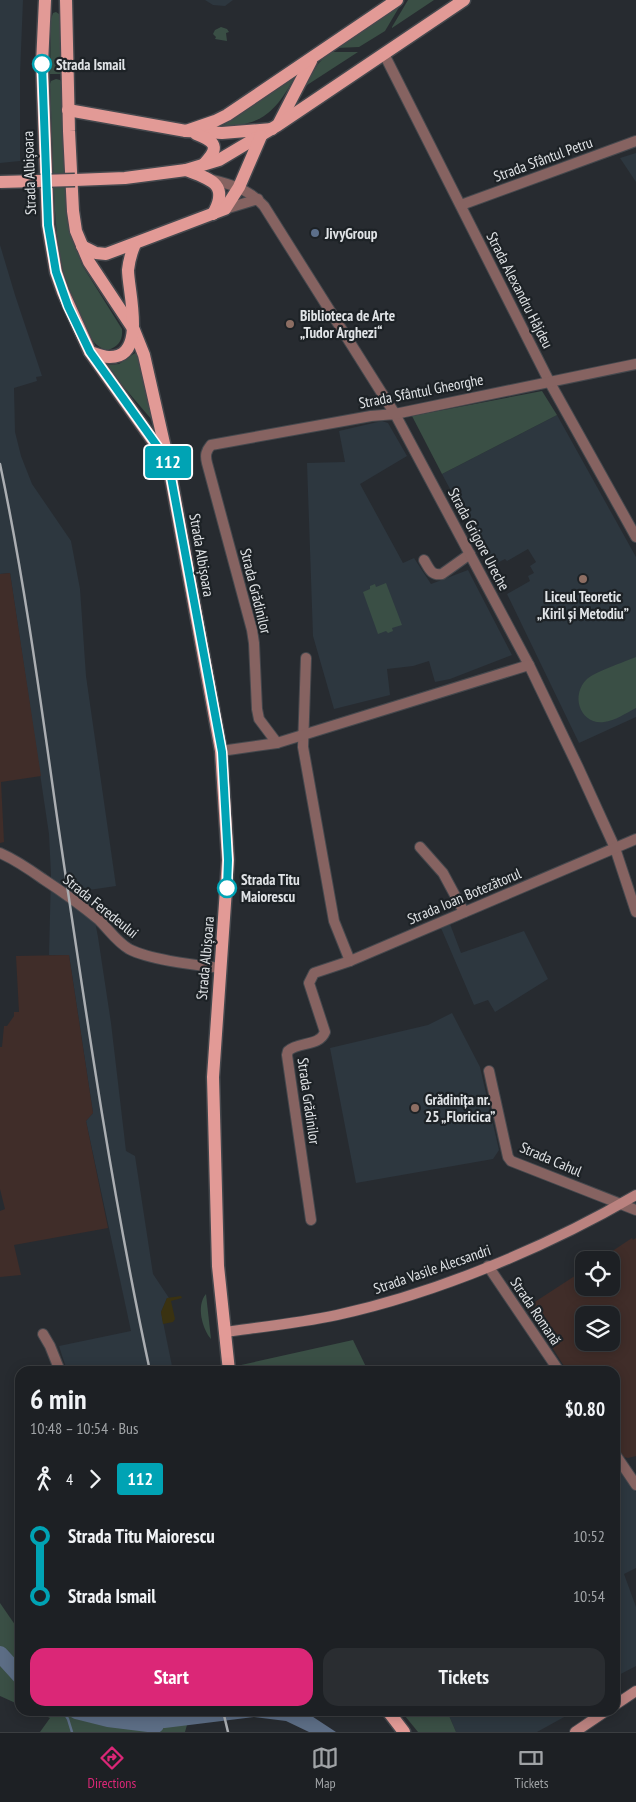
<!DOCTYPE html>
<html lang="en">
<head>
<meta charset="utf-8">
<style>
  :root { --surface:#1d2024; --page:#2a2d31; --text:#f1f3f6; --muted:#a0a3a6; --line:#3b3e41; --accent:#db2777 }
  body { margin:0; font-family:"PT Sans Narrow",sans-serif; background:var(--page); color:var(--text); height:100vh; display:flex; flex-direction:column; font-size:19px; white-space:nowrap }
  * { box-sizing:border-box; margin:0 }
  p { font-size:16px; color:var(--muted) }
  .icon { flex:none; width:28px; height:28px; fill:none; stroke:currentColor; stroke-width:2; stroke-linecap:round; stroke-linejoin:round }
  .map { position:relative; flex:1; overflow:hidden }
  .details { position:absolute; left:15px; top:1366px; width:605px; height:350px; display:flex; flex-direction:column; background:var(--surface); border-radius:15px; box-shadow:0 2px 12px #0003,0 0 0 1px var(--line) }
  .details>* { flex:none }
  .badge { padding:0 10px; border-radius:4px; font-size:18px; line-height:32px }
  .fabs { position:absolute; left:575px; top:1251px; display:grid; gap:10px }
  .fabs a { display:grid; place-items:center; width:45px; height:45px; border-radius:10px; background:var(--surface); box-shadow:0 2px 12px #0003,0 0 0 1px var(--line); font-size:25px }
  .map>.badge { position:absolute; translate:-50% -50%; box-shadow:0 0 0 2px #fff }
  .legs { display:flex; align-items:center; gap:8px; height:55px; padding:0 15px; font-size:16px }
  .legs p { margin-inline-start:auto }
  .head { display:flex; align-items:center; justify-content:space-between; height:85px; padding:0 15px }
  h1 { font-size:28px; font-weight:700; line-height:38px }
  .primary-button { display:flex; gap:10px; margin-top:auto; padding:10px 15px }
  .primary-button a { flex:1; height:58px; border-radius:15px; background:var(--accent); color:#fff; font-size:20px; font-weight:700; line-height:58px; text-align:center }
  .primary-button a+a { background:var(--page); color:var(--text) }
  ul { padding:0 15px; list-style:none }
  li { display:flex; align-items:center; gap:18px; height:60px; font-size:19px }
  li i { display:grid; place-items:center; width:8px; height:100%; margin:0 6px; background:currentColor }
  li i::after { content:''; width:12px; height:12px; margin:-6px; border:4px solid; border-radius:50%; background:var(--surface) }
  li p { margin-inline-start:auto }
  li:first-child i { background:linear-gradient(#0000 50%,currentColor 0) }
  li:last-child i { background:linear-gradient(currentColor 50%,#0000 0) }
  .tabs { display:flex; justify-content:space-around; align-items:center; height:70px; border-top:1px solid var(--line); background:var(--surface); font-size:14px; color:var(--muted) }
  .tabs a { display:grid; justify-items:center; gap:2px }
  .tabs .selected { color:var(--accent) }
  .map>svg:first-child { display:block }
</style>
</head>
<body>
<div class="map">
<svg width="636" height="1732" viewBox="0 0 636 1732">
  <rect width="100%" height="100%" fill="#272b30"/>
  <g fill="#2d373f">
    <polygon points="0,0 23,0 20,75 20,161 0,163"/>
    <polygon points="205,0 233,0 225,6 213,5"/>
    <polygon points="636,153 636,182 620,158"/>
    <polygon points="0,245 15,295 42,376 36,377 37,381 14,388 15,432 21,456 32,484 71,541 80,589 86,676 116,886 89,890 98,937 111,1023 126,1151 135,1156 153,1274 169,1298 167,1298 161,1312 173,1371 67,1371 59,1346 131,1331 86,1121 93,1113 69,955 49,955 51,875 49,834 10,573 0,574"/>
    <polygon points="557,415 636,557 636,717 579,743 507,594 530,581 528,576 534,573 530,566 536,562 528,549 507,561 505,559 491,566 442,474"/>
    <polygon points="382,421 388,423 407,456 360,484 403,563 414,558 431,584 468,570 512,655 450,679 435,682 429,661 413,666 387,669 390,695 334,709 313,636 307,463 345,462 339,431"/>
    <polygon points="450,924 461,953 524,931 548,979 495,1012 488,1000 474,1005 441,928"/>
    <polygon points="452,1013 480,1067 499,1150 493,1159 356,1183 330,1048 428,1025"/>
    <polygon points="615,1462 636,1492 636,1568 624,1574 636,1607 636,1666 615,1677"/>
    <polygon points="447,1711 575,1711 537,1732 456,1732"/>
  </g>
  <g fill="#402d29" fill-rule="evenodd">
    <polygon points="10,573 41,776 1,782 4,842 0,843 0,574"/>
    <polygon points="69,955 93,1113 86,1121 108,1228 14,1245 21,1275 0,1277 0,1211 5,1209 0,1189 0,1047 2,1047 4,1026 7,1026 14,1016 14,1012 19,1012 16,956"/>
    <path d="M632 1238 633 1240 636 1238V1456L628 1458 624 1457 615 1446V1371H567L527 1307 584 1270V1288H611V1260H599ZM584 1315H611V1342H584Z"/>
  </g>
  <g fill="#3a4f45">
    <polygon points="408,0 434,0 392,28 392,27"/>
    <polygon points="401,4 385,31 359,47 336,48"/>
    <polygon points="56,12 59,14 60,19 61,74 50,74 51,19 53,13"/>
    <polygon points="221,27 227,29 229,32 226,33 227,41 215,39 216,37 213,34 215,30"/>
    <polygon points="329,52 358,52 304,87 318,64"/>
    <path d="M295 77C275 112 263 125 221 127Z"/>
    <path d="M56 79 60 80 62 84 66 205 69 226 82 265 122 329C123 341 118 346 108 350 95 348 91 338 85 327 56 277 55 221 53 164 52 138 51 111 50 84L51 81Z"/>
    <polygon points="135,353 137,355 152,420 105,365 119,364"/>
    <polygon points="542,391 557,415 442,474 412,416"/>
    <polygon points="386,583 402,625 392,628 393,631 388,633 386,631 378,634 363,592 370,589 370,586 375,584 376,587"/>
    <path d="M636 657V708C626 713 615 721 604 722 580 725 570 695 587 679 595 672 624 662 636 657Z"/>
    <path d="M206 1294 211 1339C202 1329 196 1305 206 1294Z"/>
    <polygon points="353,1340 368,1371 242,1371 241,1365"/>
    <polygon points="0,1603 20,1632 20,1705 0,1696"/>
    <polygon points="35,1711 191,1711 185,1732 40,1732 50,1718"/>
    <polygon points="401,1711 447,1711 456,1732 418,1732"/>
  </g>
  <polygon fill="#3a3211" points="181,1296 182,1298 171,1301 175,1319 173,1322 163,1324 161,1312 167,1298"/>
  <polygon fill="#5c6d85" points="208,1711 304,1711 336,1732 309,1732 286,1721 254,1717 165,1728 147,1728 134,1723 146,1715 184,1714"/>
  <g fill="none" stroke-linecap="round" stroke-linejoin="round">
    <polyline stroke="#5c6d85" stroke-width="2.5" points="63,1711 68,1719 72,1732"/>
    <g stroke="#5c6d85" stroke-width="16">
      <polyline points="0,1654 20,1676"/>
      <polyline points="76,1711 108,1719 156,1725"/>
    </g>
    <g stroke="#45484d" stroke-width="12">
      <g id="minor">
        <polyline points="384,54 549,381 636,537"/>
        <polyline points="461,205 636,141"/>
        <path d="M424 560C429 568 431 576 442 574L470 554"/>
        <polyline points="306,658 303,747 334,921 350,961"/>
        <path d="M277 743 259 719 257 709 254 643 252 630 207 463C205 455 206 451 211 445L371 416 395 414 529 665 578 767 615 848 636 912"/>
        <polyline points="221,751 277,743 529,665"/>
        <polyline points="420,847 443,873 464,912"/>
        <path d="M0 853C16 860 29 869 43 879 63 892 81 905 99 920 109 930 117 942 129 949 150 960 196 965 220 968"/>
        <polyline points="489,1071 508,1157 511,1161 636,1210"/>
        <path d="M311 1220 287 1055 288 1051C298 1041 319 1047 325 1032L309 983 314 973 350 961 636 839"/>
        <polyline points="488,1266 559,1371"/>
        <polyline points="43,1334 50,1346 60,1371"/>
        <polyline points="615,1454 636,1485"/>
      </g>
    </g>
    <g stroke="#45484d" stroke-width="12">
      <g id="tertiary">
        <path d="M209 179C230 184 249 189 264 206L395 414 636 364"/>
        <polyline points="225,209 258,199"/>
      </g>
    </g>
    <g stroke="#45484d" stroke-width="12">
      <g id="secondary">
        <path d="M224 1332C261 1327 300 1323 337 1315 437 1293 547 1247 636 1195"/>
        <polyline points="615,1705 636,1691"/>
        <polyline points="575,1732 606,1711"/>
      </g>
    </g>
    <g stroke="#45484d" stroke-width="15">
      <g id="primary">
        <polyline points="45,0 42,64 48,225 56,272 63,292 90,352 164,456"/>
        <polyline points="66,0 69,131 73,211 76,231 89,262 134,330 144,355 168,461 221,751 228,860 213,1077 218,1266 229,1371"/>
        <polyline points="68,110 186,131 222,133 272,129"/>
        <polyline points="279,123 311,61"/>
        <polyline points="186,131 215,121 227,115 397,0"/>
        <path d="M196 134C216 142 220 147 204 164"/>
        <path d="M186 170C210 179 230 184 213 214"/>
        <polyline points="75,180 125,178 186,170 219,160 278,125 464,0"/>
        <polyline points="82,246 96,253 106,254 225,209 239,187 261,136"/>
        <path d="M90 352C96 354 103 357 109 357 148 358 128 292 128 270 129 261 131 253 135 244"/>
        <polyline points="388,1711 404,1732"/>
      </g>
    </g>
    <use href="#minor" stroke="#866361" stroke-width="10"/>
    <use href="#tertiary" stroke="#866361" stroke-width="10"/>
    <use href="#secondary" stroke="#ba827f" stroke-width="10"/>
    <use href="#primary" stroke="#e29a96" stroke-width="12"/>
    <g stroke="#abaeb2" stroke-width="2.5">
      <path d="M0 464C25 583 41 704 58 824 85 1007 111 1190 150 1371"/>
      <polyline points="223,1711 228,1732"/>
    </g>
    <g stroke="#45484d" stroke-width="15" stroke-linecap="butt">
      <polyline id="primary-bridge" points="0,182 75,180"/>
    </g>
    <use href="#primary-bridge" stroke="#e29a96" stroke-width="12"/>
  </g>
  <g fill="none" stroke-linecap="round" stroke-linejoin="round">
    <g stroke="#fff" stroke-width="11">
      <polyline id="line-1" points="42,64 48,225 56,272 68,306 90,352 168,461 222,752 228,860 227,888"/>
    </g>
    <use href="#line-1" stroke="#00a3b4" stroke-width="8"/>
  </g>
  <g fill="#fff" stroke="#00a3b4" stroke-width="2.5">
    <circle cx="42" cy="64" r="9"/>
    <circle cx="227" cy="888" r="9"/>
  </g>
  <circle fill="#5c6f8a" stroke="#1d2226" stroke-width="2" cx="315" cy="233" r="5"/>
  <g fill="#8d6e63" stroke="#1d2226" stroke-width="2">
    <circle cx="290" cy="324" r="5"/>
    <circle cx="583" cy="579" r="5"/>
    <circle cx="415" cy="1108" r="5"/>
  </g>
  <g text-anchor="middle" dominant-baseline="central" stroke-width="4.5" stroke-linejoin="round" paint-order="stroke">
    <g font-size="15" font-weight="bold" fill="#e0e3e6" stroke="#1d2226" text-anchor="start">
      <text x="56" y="64">Strada Ismail</text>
      <text x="241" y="879">Strada Titu<tspan x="241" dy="17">Maiorescu</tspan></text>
    </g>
    <g font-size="15" fill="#e0e3e6" stroke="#1d2226">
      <text transform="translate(543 159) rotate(-20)">Strada Sfântul Petru</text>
      <text transform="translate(29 173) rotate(-92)">Strada Albișoara</text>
      <text transform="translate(520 290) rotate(63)">Strada Alexandru Hâjdeu</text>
      <text transform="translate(421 391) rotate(-11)">Strada Sfântul Gheorghe</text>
      <text transform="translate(479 539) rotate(62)">Strada Grigore Ureche</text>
      <text transform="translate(202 555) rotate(80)">Strada Albișoara</text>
      <text transform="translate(256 591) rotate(76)">Strada Grădinilor</text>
      <text transform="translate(464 896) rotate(-23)">Strada Ioan Botezătorul</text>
      <text transform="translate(101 906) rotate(39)">Strada Feredeului</text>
      <text transform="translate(205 958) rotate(-85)">Strada Albișoara</text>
      <text transform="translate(309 1101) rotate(82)">Strada Grădinilor</text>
      <text transform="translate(551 1159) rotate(23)">Strada Cahul</text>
      <text transform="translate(432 1269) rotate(-19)">Strada Vasile Alecsandri</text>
      <text transform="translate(536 1311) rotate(56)">Strada Romană</text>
    </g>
    <g font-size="15" font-weight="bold" fill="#e0e3e6" stroke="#1d2226" text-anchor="start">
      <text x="325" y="233">JivyGroup</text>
      <text x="300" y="315">Biblioteca de Arte<tspan x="300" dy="17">„Tudor Arghezi“</tspan></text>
      <text x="583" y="596" text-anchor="middle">Liceul Teoretic<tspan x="583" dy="17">„Kiril și Metodiu”</tspan></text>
      <text x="425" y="1099">Grădinița nr.<tspan x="425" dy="17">25 „Floricica”</tspan></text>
    </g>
  </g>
</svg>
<div class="fabs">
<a><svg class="icon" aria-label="locate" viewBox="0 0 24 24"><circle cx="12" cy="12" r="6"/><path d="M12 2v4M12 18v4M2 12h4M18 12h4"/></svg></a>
<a><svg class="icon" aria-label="layers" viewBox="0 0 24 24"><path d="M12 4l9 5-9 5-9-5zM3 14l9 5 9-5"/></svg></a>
</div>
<b class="badge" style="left:168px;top:462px;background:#00a3b4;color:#fff">112</b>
<section class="details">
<div class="head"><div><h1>6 min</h1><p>10:48 – 10:54 · Bus</p></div><b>$0.80</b></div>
<div class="legs"><svg class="icon" aria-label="walk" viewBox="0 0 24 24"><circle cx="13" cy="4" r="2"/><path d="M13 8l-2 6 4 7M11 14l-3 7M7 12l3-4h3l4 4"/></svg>4<svg class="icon" aria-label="forward" viewBox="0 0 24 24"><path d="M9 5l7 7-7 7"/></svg><b class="badge" style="background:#00a3b4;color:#fff">112</b></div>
<ul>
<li><i style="color:#00a3b4"></i><b>Strada Titu Maiorescu</b><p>10:52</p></li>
<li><i style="color:#00a3b4"></i><b>Strada Ismail</b><p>10:54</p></li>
</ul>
<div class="primary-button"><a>Start</a><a>Tickets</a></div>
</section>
</div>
<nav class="tabs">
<a class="selected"><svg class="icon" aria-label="directions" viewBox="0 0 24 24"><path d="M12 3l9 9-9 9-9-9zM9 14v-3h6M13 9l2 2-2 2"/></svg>Directions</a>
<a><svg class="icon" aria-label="map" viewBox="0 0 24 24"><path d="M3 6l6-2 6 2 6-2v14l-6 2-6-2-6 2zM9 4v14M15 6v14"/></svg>Map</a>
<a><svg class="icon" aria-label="tickets" viewBox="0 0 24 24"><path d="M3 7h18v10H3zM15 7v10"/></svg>Tickets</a>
</nav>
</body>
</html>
